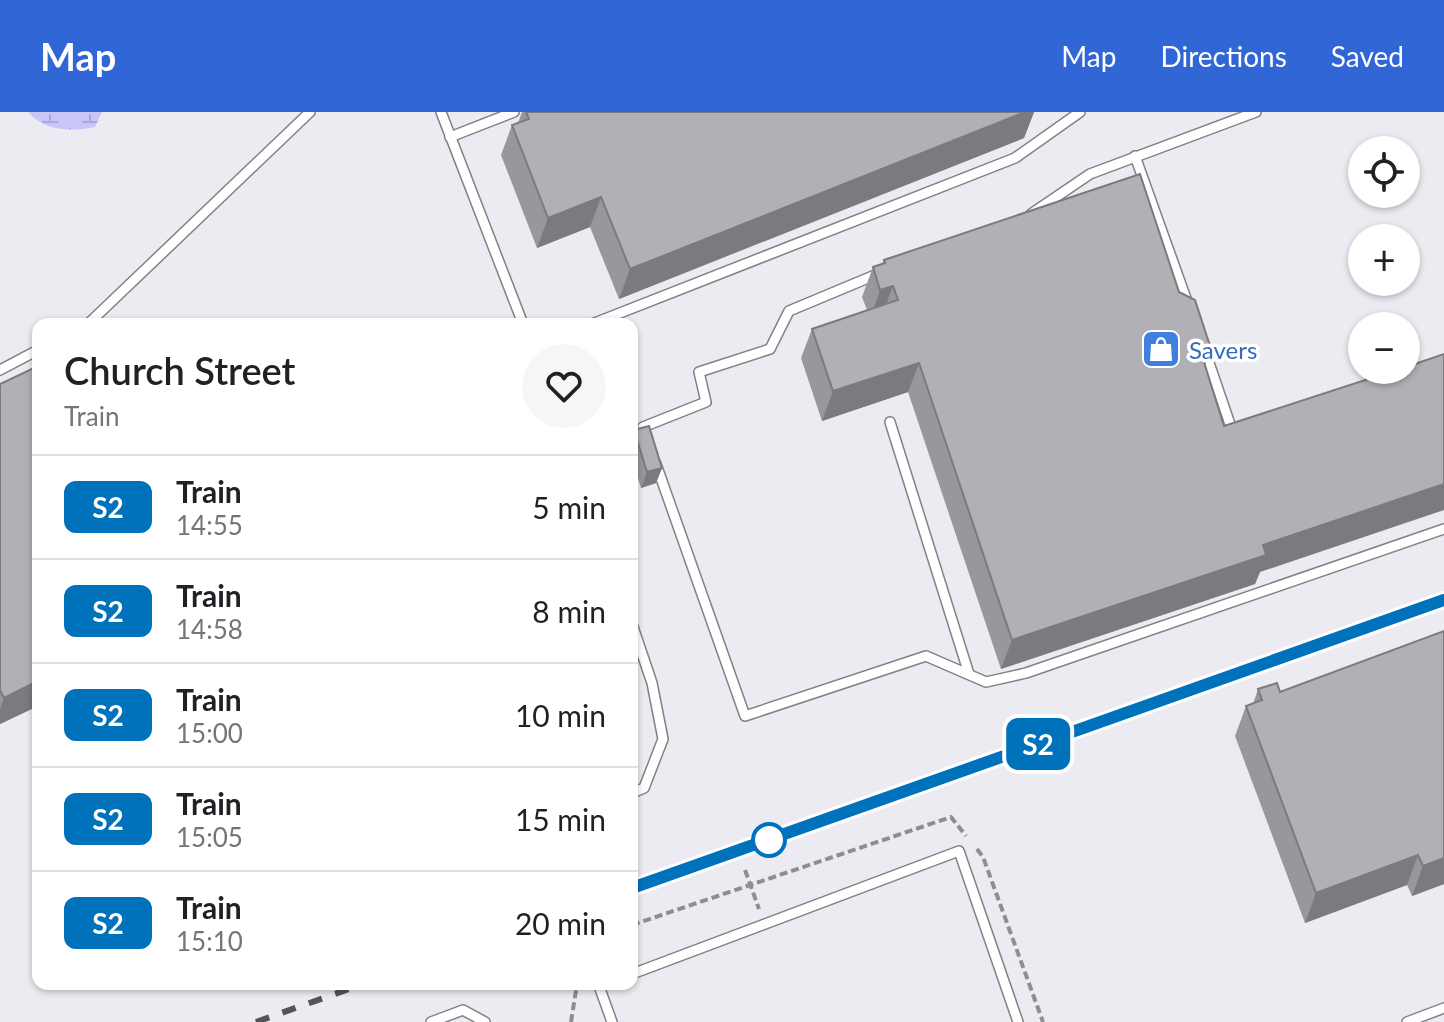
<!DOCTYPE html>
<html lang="en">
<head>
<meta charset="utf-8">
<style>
  :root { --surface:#fff; --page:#f6f6f6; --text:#202124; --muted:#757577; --line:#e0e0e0; --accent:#3066d5 }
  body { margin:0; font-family:Lato,sans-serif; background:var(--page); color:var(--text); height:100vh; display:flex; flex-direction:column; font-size:30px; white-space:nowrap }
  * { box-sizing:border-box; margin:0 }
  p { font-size:26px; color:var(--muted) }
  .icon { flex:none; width:44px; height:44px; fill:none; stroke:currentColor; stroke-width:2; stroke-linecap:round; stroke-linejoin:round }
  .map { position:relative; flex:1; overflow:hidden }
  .panel { position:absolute; left:32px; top:206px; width:606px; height:672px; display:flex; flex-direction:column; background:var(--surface); border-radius:16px; box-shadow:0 2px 6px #0004 }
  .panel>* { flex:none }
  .badge { padding:0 16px; border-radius:12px; font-size:28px; line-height:52px }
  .buttons { position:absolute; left:1348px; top:24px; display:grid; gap:16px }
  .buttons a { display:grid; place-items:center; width:72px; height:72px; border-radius:50%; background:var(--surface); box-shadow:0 2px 6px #0004; font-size:40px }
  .map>.badge { position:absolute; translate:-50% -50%; box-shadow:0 0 0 4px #fff }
  .round { display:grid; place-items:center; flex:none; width:84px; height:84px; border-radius:42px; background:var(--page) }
  .summary { display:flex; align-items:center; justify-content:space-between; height:136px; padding:0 32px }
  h1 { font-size:38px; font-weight:600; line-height:60px }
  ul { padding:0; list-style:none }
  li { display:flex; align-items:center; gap:24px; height:104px; padding:0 32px; border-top:2px solid var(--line) }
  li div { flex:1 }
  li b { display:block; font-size:30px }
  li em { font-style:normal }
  li .badge { min-width:88px; font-weight:700; text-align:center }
  header { display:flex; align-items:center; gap:48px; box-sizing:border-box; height:112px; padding:0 40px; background:var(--accent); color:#fff }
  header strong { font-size:38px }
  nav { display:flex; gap:44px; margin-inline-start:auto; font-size:28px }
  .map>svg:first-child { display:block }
</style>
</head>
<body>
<header>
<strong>Map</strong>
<nav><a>Map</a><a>Directions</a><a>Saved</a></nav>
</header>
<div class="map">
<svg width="1444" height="910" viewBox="0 0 1444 910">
  <defs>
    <pattern id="wetland-marsh" width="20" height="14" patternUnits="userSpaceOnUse" patternTransform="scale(2)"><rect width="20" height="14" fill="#c9c5f9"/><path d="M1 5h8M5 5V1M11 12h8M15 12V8" fill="none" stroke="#aba8d4"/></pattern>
  </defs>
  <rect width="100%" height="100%" fill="#ebebf1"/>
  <path fill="url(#wetland-marsh)" d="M28 0H102L95 15C72 20 44 19 28 0Z"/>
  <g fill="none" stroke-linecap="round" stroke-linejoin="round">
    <g stroke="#818186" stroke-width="12">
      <g id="lane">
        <polyline points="441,0 523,212"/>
        <polyline points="450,25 514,0"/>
        <polyline points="1135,44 1188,192"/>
        <polyline points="1031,102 1090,62 1256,0"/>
        <polyline points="88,212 310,0"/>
        <polyline points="592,212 1015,46 1080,0"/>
        <polyline points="1205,239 1234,324"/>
        <polyline points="0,258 38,238"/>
        <polyline points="890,310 969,562"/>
        <polyline points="647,327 643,315 706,290 699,260 770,237 789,199 880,161"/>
        <polyline points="656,352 745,604 926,544 986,570 1026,561 1444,417"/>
        <polyline points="632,512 652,571 663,627 644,676 632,681"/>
        <polyline points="632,862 959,739 1018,910"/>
        <polyline points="604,872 599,874 612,910"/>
        <polyline points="431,910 463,898 485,910"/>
        <polyline points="1407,910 1444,896"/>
      </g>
    </g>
    <g stroke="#8d8d92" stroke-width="4" stroke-dasharray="8 4" stroke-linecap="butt">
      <polyline points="977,737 983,745 1043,910"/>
      <polyline points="745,758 759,797"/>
      <polyline points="632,813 951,705 966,724"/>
      <polyline points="571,910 577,872"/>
    </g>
    <use href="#lane" stroke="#fff" stroke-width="9"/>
    <g stroke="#555558" stroke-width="6" stroke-dasharray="14 14" stroke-linecap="butt">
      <polyline points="632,776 1444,488"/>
      <polyline points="256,910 363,872"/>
    </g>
  </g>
  <g fill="#97979c">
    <polygon points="522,0 1034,0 1024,26 619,187 590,115 537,136 501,43 512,13 518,11"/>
    <polygon points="884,148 1179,180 1211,237 1205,254 1260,460 1255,472 1001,557 908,280 822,309 801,246 812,217 867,198 862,185 873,155 882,152"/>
    <polygon points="0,272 38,594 0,612"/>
    <polygon points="634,318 662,356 656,371 641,376 632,346 632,323"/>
    <polygon points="1444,519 1444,772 1412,784 1407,773 1305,811 1235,624 1246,594 1253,592 1258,577 1280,580"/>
  </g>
  <g fill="#7b7b7f">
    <polygon points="1025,0 1034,0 1024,26 619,187 630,157"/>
    <polygon points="601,85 590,115 537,136 548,106"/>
    <polygon points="893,174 882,203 870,208 880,178"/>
    <polygon points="919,251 908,280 822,309 833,279"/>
    <polygon points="662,356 656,371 641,376 647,360"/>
    <polygon points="1444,372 1444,398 1260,460 1255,472 1001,557 1012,528 1263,433"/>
    <polygon points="38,569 38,594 0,612 0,597 4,586"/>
    <polygon points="1418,743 1407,773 1305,811 1316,781"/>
    <polygon points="1444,746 1444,772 1412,784 1423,754"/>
  </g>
  <g fill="#b0b0b5" stroke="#7b7b7f" stroke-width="2">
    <polygon points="526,0 1025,0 630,157 601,85 548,106 512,13 529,7"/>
    <polygon points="1140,62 1179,180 1195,188 1211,237 1204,250 1224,314 1396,258 1406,258 1406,255 1444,242 1444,372 1263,433 1266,443 1012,528 919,251 833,279 812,217 898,188 893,174 880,178 873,155 885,151 884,148"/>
    <polygon points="38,254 38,569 4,586 0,578 0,272"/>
    <polygon points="649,314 662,356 647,360 634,318"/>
    <polygon points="1444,519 1444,746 1423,754 1418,743 1316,781 1246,594 1262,588 1258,577 1277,571 1280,580"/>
  </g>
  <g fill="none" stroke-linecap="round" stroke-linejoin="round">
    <g stroke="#fff" stroke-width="18">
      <polyline id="line" points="632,776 1444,488"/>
    </g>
    <use href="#line" stroke="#0072bc" stroke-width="12"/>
  </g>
  <defs>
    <g id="shop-square" transform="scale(2)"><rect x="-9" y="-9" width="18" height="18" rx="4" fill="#3f7fe0" stroke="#fff"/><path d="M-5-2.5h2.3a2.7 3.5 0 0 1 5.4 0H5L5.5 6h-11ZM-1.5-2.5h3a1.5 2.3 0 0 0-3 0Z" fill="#fff"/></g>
  </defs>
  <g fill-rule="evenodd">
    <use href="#shop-square" x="1161" y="237"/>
  </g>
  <circle fill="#fff" stroke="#0072bc" stroke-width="4" cx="769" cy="728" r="16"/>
  <g text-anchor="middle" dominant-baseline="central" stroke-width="7" stroke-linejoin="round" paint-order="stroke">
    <g font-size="24" fill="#366cbe" stroke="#fff" text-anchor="start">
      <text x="1189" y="237">Savers</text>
    </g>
  </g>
</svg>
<div class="buttons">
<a><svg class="icon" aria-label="locate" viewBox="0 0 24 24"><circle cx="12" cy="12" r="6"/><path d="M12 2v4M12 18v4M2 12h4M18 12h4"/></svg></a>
<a>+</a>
<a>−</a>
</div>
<b class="badge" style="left:1038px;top:632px;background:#0072bc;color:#fff">S2</b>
<section class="panel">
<div class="summary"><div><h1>Church Street</h1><p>Train</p></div><a class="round"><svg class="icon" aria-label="heart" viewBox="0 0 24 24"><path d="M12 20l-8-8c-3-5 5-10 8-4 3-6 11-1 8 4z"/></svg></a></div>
<ul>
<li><span class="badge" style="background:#0072bc;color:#fff">S2</span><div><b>Train</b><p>14:55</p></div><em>5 min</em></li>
<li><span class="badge" style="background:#0072bc;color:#fff">S2</span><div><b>Train</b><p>14:58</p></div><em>8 min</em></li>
<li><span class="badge" style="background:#0072bc;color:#fff">S2</span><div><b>Train</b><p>15:00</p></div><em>10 min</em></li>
<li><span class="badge" style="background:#0072bc;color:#fff">S2</span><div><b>Train</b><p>15:05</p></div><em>15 min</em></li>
<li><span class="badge" style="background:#0072bc;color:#fff">S2</span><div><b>Train</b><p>15:10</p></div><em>20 min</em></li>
</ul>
</section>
</div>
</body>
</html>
